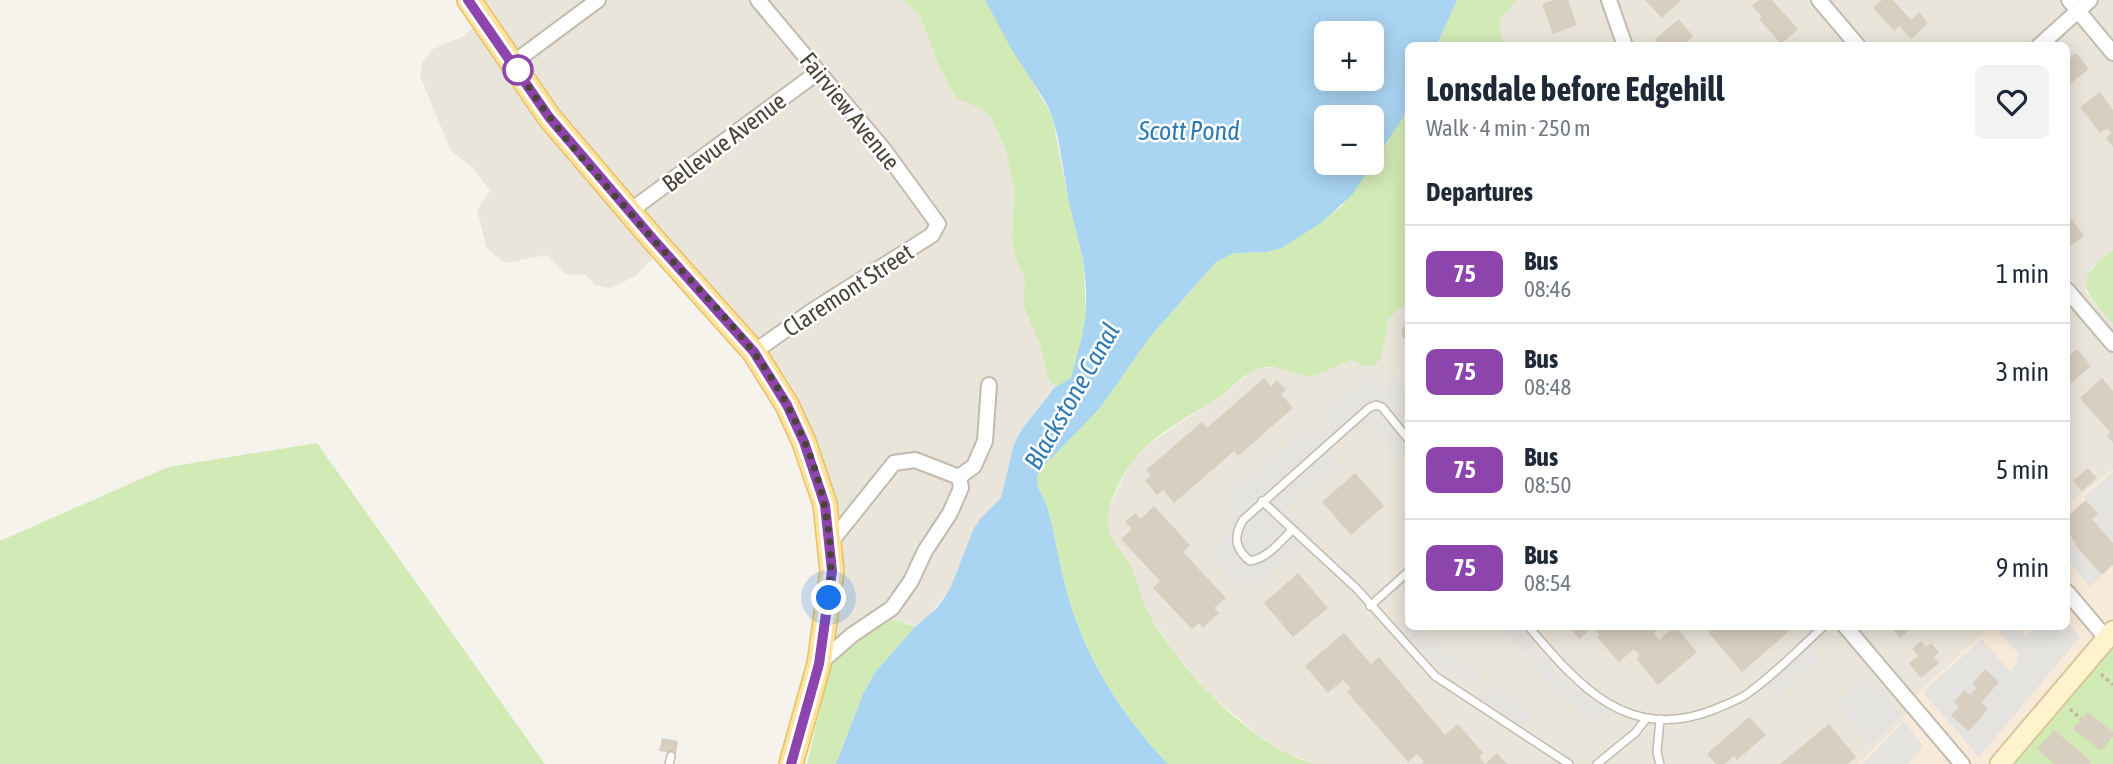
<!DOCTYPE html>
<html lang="en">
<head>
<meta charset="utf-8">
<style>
  :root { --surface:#fff; --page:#f2f2f3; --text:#1f2937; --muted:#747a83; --line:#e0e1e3 }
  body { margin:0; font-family:"Asap Condensed",sans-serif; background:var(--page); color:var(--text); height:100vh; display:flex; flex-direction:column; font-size:26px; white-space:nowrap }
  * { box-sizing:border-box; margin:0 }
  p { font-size:23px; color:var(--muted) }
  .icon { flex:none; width:38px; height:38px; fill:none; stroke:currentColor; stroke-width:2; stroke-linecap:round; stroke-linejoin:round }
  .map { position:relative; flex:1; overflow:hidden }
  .side { position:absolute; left:1405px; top:42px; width:665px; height:588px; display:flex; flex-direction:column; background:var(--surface); border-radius:10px; box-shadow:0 4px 18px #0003 }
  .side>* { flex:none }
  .badge { padding:0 14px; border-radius:10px; font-size:24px; line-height:46px }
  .tools { position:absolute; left:1314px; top:21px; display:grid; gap:14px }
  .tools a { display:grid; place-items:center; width:70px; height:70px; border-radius:10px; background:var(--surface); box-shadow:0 4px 18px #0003; font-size:35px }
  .you { position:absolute; width:35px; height:35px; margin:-18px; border:5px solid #fff; border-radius:50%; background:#1a73e8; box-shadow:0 0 0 10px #1a73e833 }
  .map>.badge { position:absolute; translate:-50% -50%; box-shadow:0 0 0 4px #fff }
  h2 { padding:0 21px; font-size:26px; line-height:63px }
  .round { display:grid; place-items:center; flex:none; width:74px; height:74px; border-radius:10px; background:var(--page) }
  .headline { display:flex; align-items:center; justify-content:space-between; height:119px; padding:0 21px }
  h1 { font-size:33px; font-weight:700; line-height:52px }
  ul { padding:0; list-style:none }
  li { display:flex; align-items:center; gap:21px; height:98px; padding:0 21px; border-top:2px solid var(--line) }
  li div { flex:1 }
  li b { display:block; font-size:26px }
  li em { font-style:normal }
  li .badge { min-width:77px; font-weight:700; text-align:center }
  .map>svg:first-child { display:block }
</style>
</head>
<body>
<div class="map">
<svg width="2113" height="764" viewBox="0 0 2113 764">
  <rect width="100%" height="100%" fill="#f6f3ec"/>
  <g fill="#eae5da">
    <polygon points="467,0 904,0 920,16 937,61 953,93 958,99 975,105 986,113 992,119 1006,151 1014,189 1012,242 1015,256 1025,279 1023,305 1040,345 1048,377 1051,383 1058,386 1053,388 1022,429 1014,444 1001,498 973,530 950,589 928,616 915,627 906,622 835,643 825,626 831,565 801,426 661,249 636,276 610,288 595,285 586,275 566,274 547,255 505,263 487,249 477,210 490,191 473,168 451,151 420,76 422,63 433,49 464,36 481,21"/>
    <polygon points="1517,0 2113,0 2113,250 2091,269 2086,292 2113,324 2113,469 2067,506 2067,46 1505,46 1500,32 1500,20"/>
    <polygon points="1409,300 1409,626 1990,627 1920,691 1901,721 1858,764 1315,764 1285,752 1258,735 1211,695 1175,654 1148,612 1112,539 1109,530 1108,512 1124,476 1134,459 1150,443 1224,394 1252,371 1262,368 1279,368 1321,373 1351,360 1373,366 1381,359 1389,318"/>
  </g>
  <polygon fill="#f7ead8" points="2113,469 2113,625 1996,764 1858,764 1901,721 1920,691 1990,627 2067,626 2067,506"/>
  <g fill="#d2eab5">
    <polygon points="904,0 985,0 1052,116 1069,203 1083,259 1086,315 1079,354 1071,378 1058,386 1051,383 1048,377 1040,345 1023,305 1025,279 1015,256 1012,242 1014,189 1006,151 992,119 986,113 975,106 958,99 953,93 937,61 920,16"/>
    <polygon points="1457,0 1517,0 1500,20 1500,32 1505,45 1437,46"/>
    <path d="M1409 104V300L1389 318 1381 359 1373 366H1365L1351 360C1339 364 1318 377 1307 376 1291 374 1278 364 1261 368 1245 372 1234 386 1222 395 1193 416 1155 431 1133 461 1120 480 1105 505 1109 529 1111 543 1124 553 1130 565 1137 579 1140 595 1147 610 1177 667 1251 747 1315 764H1168C1125 720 1086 658 1069 599 1060 570 1056 539 1048 510 1044 495 1032 486 1040 470L1100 408 1150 337 1216 262 1234 253 1266 252 1282 248 1341 207 1387 143Z"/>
    <path d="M2113 250V324C2084 289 2071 282 2113 250Z"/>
    <polygon points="317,443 545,764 0,764 0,541 168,467"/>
    <path d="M896 620 915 627 876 671 863 694 836 764H807L835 643C847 624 876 622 896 620Z"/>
    <polygon points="2113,647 2113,764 2011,764"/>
  </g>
  <g fill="#e5e3e0">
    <polygon points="1393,374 1409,395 1409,451 1397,461 1366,422 1332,446 1333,449 1330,453 1339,465 1285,509 1314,537 1253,589 1245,579 1238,586 1209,553 1223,541 1233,515 1222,500 1307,428 1319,437 1330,426 1321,414 1366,375 1379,387"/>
    <polygon points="2113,472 2113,543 2092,519 2098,514 2084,497"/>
    <polygon points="2067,532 2076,543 2074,545 2102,575 2090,587 2067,560"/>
    <polygon points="2067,621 2080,637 1979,757 1923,692 1982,639 2010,672 2017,663 2018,653 1995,627 2017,627 2026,636 2037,627 2067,626"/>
    <polygon points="1409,622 1409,626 1420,627 1445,653 1481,672 1473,685 1437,666 1401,626"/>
    <polygon points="1500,627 1519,627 1567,685 1610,711 1595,721 1558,695"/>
    <polygon points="1812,644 1819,660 1778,697 1766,686"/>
    <polygon points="1870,675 1901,715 1869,745 1836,702"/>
    <polygon points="1493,686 1532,712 1524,726 1479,697"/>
    <polygon points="1904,721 1923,747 1908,764 1863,764"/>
  </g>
  <path fill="#a9d4f2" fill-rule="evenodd" d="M985 0H1457L1437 45 1409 46V104L1402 119 1352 195 1322 222 1282 248 1266 252 1234 253 1216 262 1150 337 1100 408 1040 470C1032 486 1044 495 1048 510 1056 539 1060 570 1069 599 1086 659 1125 720 1168 764H836L863 694 876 671 915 627 937 608 950 589 973 530 981 518 1001 498 1014 444 1022 429 1054 388 1071 378 1082 337 1086 314V288L1083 259 1069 203 1058 138 1052 116 1045 101 1012 50ZM1326 33H1372V79H1326ZM1326 117H1372V163H1326Z"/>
  <g fill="#d8cfc1">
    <polygon points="1554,0 1568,0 1577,25 1553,34 1542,4"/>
    <polygon points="1645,0 1681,0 1662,18"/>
    <polygon points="1759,0 1772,0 1798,29 1781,44 1759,19 1762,17 1752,6"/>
    <polygon points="1882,0 1893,0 1911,20 1919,12 1928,23 1911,39 1899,26 1894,31 1873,8"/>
    <polygon points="1679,19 1693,36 1682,46 1660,46 1655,39"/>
    <polygon points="2076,53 2089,69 2067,86 2067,60"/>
    <polygon points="2100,92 2113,110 2113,147 2106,138 2111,133 2108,128 2100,133 2080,107"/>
    <polygon points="2067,213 2084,236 2067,249"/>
    <polygon points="1409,318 1409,342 1402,337 1401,329"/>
    <polygon points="2077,349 2091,366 2067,386 2067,357"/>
    <polygon points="1264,378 1271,386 1277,380 1286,390 1281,394 1293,408 1238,456 1234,451 1174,503 1163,490 1157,495 1145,481 1151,475 1146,470 1202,422 1207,428"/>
    <polygon points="2102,378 2113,391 2113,443 2107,436 2110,432 2080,398"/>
    <polygon points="2088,468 2097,478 2082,491 2073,481"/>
    <polygon points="1355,473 1384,506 1351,535 1322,502"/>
    <polygon points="2086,500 2098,514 2092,519 2113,543 2113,565 2102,575 2074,544 2076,543 2067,532 2067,517"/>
    <polygon points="1154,506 1190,545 1183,552 1226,598 1214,608 1219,613 1203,628 1199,623 1192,629 1153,588 1160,581 1121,539 1132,529 1125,522 1135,513 1141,519"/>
    <polygon points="1298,573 1328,608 1293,637 1264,603"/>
    <polygon points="1568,626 1652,626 1656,631 1654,633 1659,640 1675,626 1697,652 1658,685 1636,659 1640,656 1634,649 1619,662 1597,637 1599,635 1593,627 1579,639"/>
    <polygon points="1715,626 1795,626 1742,672 1708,632"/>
    <polygon points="1890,626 1914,626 1900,638"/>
    <polygon points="1344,633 1371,664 1379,657 1445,735 1458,724 1483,753 1479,757 1485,764 1497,753 1507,764 1421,764 1424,762 1417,754 1408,762 1347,692 1351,689 1343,680 1328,693 1305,666"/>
    <polygon points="1921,641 1926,647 1931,643 1939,652 1934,657 1939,663 1921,678 1909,663 1918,656 1912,649"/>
    <polygon points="1985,669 1999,682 1981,703 1988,709 1969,731 1951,716 1959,706 1954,702 1964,690 1970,695 1977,688 1972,684"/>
    <polygon points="2087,712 2113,732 2113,736 2101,751 2073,729"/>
    <polygon points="1749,717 1766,735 1737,760 1734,756 1725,764 1716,764 1707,754"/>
    <polygon points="1829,724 1856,757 1848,764 1780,764"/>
    <polygon points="2054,730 2091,761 2089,764 2055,764 2037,749"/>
    <polygon points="662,738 678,741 676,754 659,751"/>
  </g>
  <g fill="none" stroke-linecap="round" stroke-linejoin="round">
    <g stroke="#c2bbae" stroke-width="10">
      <g id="lane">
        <polyline points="1262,501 1357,589 1435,676 1569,764"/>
        <path d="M1292 530C1280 542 1268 558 1250 561 1235 549 1233 537 1243 520L1369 408 1376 405 1382 407 1408 439"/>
        <polyline points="1370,606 1409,571"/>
        <path d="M1528 626C1579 686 1627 743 1713 710 1724 705 1737 701 1747 694 1774 675 1799 649 1824 626"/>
        <polyline points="669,764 671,756"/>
        <polyline points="1597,764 1635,733 1646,719"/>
        <polyline points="1660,764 1657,752 1660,719"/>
      </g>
    </g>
    <g stroke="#c2bbae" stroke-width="18">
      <g id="street">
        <polyline points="1609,0 1625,46"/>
        <polyline points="1819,0 1858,46"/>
        <polyline points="2069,0 2113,53"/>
        <polyline points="2039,46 2090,0"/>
        <polyline points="513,63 598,0"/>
        <polyline points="630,211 818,72"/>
        <polyline points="2067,290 2113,344"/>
        <polyline points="754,352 812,311 932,235 938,224 884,150 758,0"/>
        <polyline points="959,477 974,466 985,441 989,385"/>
        <polyline points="2067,592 2106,638"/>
        <polyline points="1845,626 1962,764"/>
        <polyline points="819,664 852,635 892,608 911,581 925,551 950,513 961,488 959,477 915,460 894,463 830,543"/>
      </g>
    </g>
    <g stroke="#d6c79b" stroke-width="23">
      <polyline id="secondary" points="2000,764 2113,631"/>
    </g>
    <g stroke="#e6c16a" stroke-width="26">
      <polyline id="primary" points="469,0 549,117 653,239 754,352 787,405 804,442 825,504 832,571 819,664 791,764"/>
    </g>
    <g stroke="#c4b79f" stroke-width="3.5" stroke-dasharray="3.5 3.5" stroke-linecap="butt">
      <polyline points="2101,674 2113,685"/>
      <polyline points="2070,709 2081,719"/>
    </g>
    <use href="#lane" stroke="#fff" stroke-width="7"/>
    <use href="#street" stroke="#fff" stroke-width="14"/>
    <use href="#secondary" stroke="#fff3cd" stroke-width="19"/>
    <use href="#primary" stroke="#ffe39c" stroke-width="23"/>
  </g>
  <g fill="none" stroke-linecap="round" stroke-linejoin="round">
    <g stroke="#fff" stroke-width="16">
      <polyline id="line" points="468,0 549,117 653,239 754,352 787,405 804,442 825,505 832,571 819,664 791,764"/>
    </g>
    <use href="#line" stroke="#8e44ad" stroke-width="10"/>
    <path stroke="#4b4439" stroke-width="7" stroke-dasharray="0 12.6" d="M518 70 513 63C525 81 536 99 549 116 580 159 618 198 652 238 686 277 724 313 755 354 806 424 839 511 829 598"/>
  </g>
  <circle fill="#fff" stroke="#8e44ad" stroke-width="3.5" cx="518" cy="70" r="14"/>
  <g text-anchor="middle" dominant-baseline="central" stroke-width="5" stroke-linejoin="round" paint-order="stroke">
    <g font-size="24" fill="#4b4439" stroke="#fff">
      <text transform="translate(850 111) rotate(51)">Fairview Avenue</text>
      <text transform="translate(724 142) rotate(-37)">Bellevue Avenue</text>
      <text transform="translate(848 290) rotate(-33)">Claremont Street</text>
    </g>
    <g font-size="26" font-style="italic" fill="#2e7ab2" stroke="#fff">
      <text x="1189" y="131">Scott Pond</text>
      <text transform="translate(1072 396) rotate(-60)">Blackstone Canal</text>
    </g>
  </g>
</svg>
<div class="tools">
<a>+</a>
<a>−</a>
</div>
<div class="you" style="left:829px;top:598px"></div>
<section class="side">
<div class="headline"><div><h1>Lonsdale before Edgehill</h1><p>Walk · 4 min · 250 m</p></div><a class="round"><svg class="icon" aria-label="heart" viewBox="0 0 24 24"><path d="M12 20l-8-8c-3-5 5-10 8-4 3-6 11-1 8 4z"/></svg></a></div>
<h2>Departures</h2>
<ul>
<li><span class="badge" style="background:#8e44ad;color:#fff">75</span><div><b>Bus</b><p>08:46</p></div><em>1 min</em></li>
<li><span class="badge" style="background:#8e44ad;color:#fff">75</span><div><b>Bus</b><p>08:48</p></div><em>3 min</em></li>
<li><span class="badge" style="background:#8e44ad;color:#fff">75</span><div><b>Bus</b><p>08:50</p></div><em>5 min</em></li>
<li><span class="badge" style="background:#8e44ad;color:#fff">75</span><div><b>Bus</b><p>08:54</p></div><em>9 min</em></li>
</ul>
</section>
</div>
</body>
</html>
